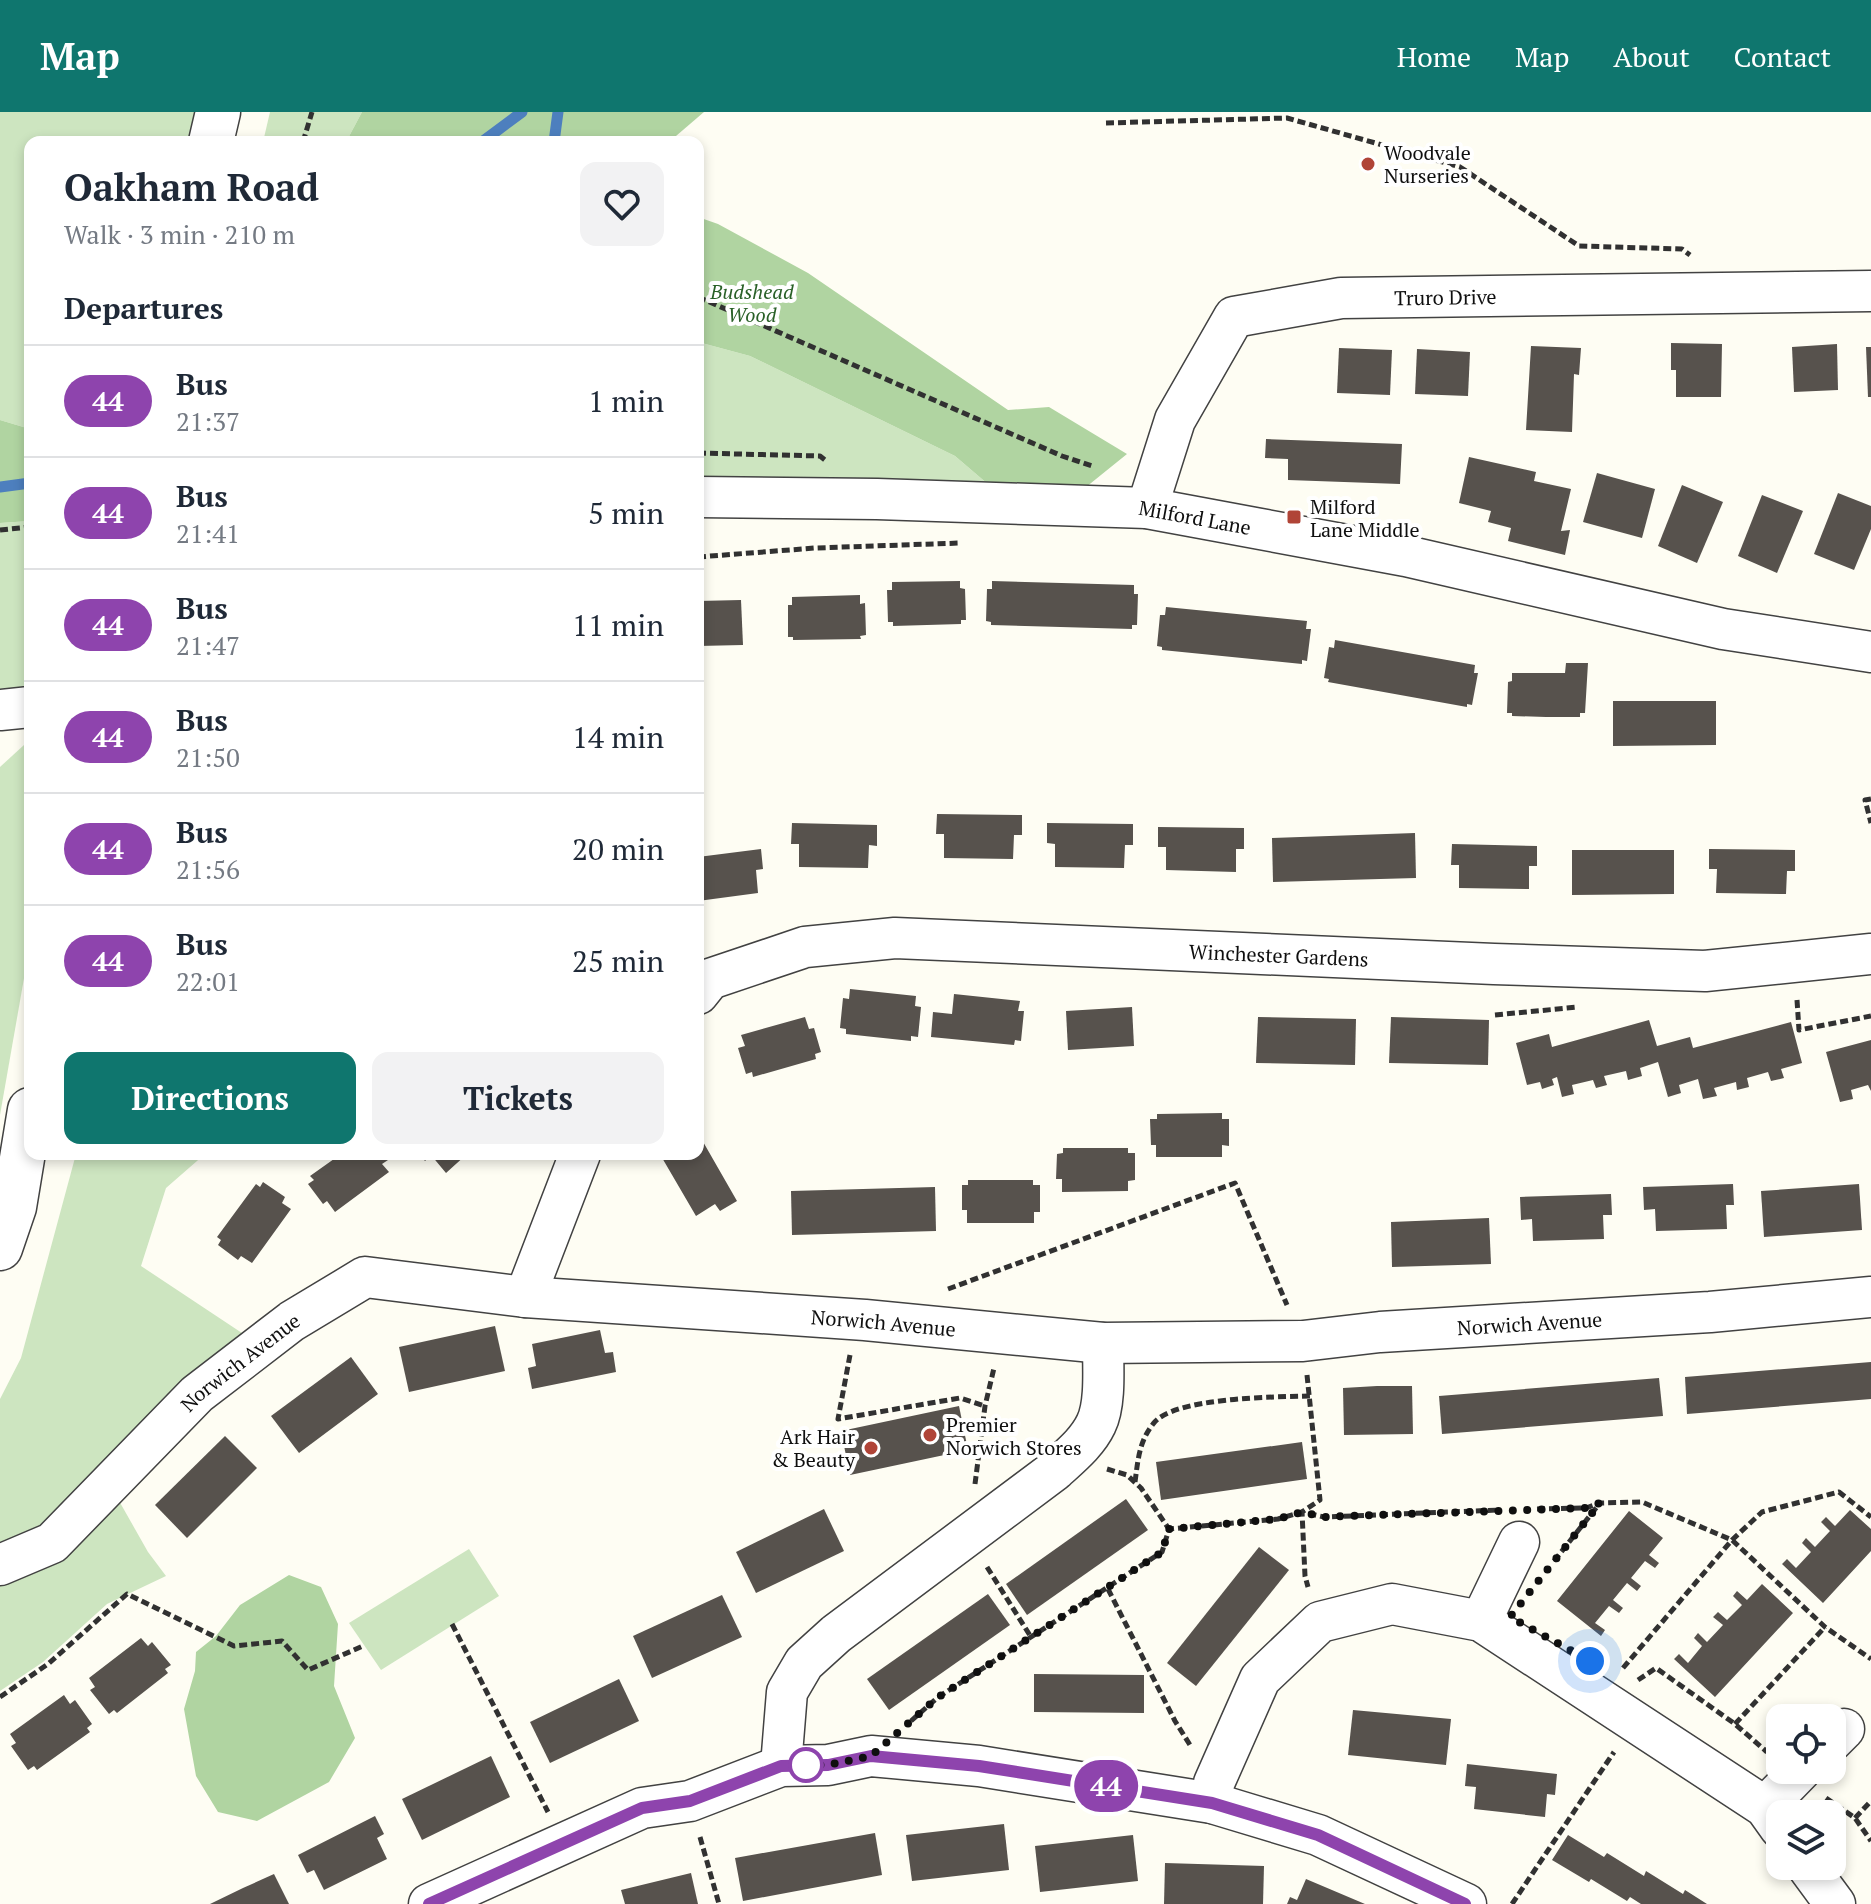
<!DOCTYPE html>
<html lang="en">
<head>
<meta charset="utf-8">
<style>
  :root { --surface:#fff; --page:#f2f2f3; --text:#1f2937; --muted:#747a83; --line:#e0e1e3; --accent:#0f766e }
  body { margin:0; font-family:"PT Serif",serif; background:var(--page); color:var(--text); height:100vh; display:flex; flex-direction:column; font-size:30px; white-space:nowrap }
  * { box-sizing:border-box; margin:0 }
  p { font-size:26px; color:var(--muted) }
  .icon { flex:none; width:44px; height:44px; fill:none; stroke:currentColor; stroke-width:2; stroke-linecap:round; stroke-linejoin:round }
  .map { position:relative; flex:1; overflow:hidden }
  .details { position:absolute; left:24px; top:24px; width:680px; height:1024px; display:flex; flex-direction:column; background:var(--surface); border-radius:16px; box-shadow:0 4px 12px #0003 }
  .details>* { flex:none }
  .badge { padding:0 16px; border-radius:26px; font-size:28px; line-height:52px }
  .fabs { position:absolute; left:1766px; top:1592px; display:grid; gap:16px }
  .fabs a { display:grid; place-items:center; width:80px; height:80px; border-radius:16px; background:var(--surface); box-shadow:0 4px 12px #0003; font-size:40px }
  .you { position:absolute; width:40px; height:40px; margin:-20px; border:6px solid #fff; border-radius:50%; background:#1a73e8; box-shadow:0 0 0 12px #1a73e833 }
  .map>.badge { position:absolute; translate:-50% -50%; box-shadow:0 0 0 4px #fff }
  h2 { padding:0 40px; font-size:30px; line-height:72px }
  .round { display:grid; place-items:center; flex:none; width:84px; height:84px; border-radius:16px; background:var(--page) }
  .head { display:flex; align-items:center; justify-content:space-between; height:136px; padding:0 40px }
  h1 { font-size:38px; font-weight:800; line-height:60px }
  .button { display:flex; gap:16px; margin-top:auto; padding:16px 40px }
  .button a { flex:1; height:92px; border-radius:16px; background:var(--accent); color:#fff; font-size:32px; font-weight:800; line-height:92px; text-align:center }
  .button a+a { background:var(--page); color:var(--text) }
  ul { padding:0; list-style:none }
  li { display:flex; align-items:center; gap:24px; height:112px; padding:0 40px; border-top:2px solid var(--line) }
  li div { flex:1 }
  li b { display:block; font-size:30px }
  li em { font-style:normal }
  li .badge { min-width:88px; font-weight:700; text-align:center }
  header { display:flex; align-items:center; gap:48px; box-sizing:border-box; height:112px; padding:0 40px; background:var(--accent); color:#fff }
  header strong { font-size:38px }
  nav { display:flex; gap:44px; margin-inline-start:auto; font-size:28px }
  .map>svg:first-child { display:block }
</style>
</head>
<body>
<header>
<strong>Map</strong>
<nav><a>Home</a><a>Map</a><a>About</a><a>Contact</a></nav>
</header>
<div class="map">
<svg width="1871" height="1792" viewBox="0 0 1871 1792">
  <rect width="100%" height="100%" fill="#fefdf3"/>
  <g fill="#cde5c0">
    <polygon points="0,0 200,0 193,30 30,30 30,317 0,308"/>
    <polygon points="270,0 362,0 346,30 263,30"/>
    <polygon points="698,230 750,244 955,344 1003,385 698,376"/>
    <polygon points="30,409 30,577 0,578 0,411"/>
    <polygon points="24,633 30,636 30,832 0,1003 0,655"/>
    <polygon points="76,1042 205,1042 166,1076 141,1154 248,1225 45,1423 0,1442 0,1287 21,1246"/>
    <polygon points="114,1380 148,1440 166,1464 107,1492 43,1550 0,1579 0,1462"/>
    <polygon points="469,1437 499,1484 381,1558 349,1511"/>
  </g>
  <g fill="#b0d4a1">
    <polygon points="362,0 704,0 669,30 346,30"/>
    <polygon points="698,105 718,112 808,161 1008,298 1049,295 1127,342 1070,388 1003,385 955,344 750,244 698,230"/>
    <polygon points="0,308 30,317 30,409 0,411"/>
    <polygon points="289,1463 321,1475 338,1512 334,1574 355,1626 329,1670 257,1709 218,1700 196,1664 184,1597 195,1559 196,1540 216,1524 240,1493"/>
  </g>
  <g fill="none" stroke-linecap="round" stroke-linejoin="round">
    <g stroke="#4d7fbe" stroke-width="11">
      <polyline points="482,30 522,0"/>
      <polyline points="554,30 558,0"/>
      <polyline points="0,375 30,371"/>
    </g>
  </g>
  <g fill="#57524d">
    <polygon points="1671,231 1722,232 1721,285 1676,285 1676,258 1671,258"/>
    <polygon points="1837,232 1838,278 1794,280 1792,235"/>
    <polygon points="1531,234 1581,236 1579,263 1574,262 1572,320 1526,318"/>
    <polygon points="1866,235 1871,235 1871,285 1868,285"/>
    <polygon points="1339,236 1392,238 1390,283 1337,281"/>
    <polygon points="1417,237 1470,240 1468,284 1415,282"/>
    <polygon points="1266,327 1402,332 1400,372 1288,368 1288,347 1265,346"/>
    <polygon points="1469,345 1536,360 1534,369 1571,377 1561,419 1570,418 1565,443 1508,429 1511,416 1488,410 1491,399 1459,391"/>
    <polygon points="1597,361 1655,377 1642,426 1583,410"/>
    <polygon points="1682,373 1723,390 1697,451 1658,434"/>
    <polygon points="1838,381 1871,394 1871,417 1854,458 1814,442"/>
    <polygon points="1762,383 1803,399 1777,461 1738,444"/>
    <polygon points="960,469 960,476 965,477 966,508 961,508 961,512 893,514 893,510 888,510 887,478 892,478 892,470"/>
    <polygon points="992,469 1134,473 1134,482 1138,482 1137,513 1132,513 1132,517 991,513 991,510 986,509 987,477 992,477"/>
    <polygon points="860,483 860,492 865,491 866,523 860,524 861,527 793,528 793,525 788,525 788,493 792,493 792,485"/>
    <polygon points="741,488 743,533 698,534 698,489"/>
    <polygon points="1166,495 1307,509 1306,517 1311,517 1307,549 1302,548 1302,552 1162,538 1162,535 1157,534 1160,503 1165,503"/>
    <polygon points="1335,528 1475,553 1474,561 1478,561 1472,593 1467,592 1467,595 1328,570 1329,567 1324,566 1329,535 1334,536"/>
    <polygon points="1566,551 1588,551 1585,601 1580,601 1580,605 1546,605 1512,604 1512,601 1507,601 1508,570 1512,569 1512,561 1565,561"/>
    <polygon points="1613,589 1716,589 1716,633 1613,634"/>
    <polygon points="937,702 1022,703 1022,723 1014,723 1013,747 944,746 944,722 936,722"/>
    <polygon points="792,711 877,713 877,734 869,733 868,756 799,755 799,732 791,732"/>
    <polygon points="1047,711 1133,712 1133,733 1125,733 1124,756 1055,755 1055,732 1047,731"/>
    <polygon points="1158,715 1244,716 1244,737 1236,737 1236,760 1166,758 1166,735 1158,735"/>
    <polygon points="1415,721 1416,766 1273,770 1272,726"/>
    <polygon points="1452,732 1537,734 1537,754 1529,754 1529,777 1459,776 1459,753 1451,753"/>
    <polygon points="761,737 763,757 756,758 758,781 698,789 698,745"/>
    <polygon points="1709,737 1795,738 1795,759 1787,759 1786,782 1716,781 1717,757 1709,757"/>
    <polygon points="1572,738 1674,738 1674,782 1572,783"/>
    <polygon points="850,877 916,884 915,894 921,895 918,925 911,924 911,929 846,922 846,917 840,916 843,886 849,887"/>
    <polygon points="954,882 1020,889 1018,899 1024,899 1021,929 1015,928 1014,933 931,925 933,900 952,902"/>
    <polygon points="1132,895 1134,934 1068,938 1066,899"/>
    <polygon points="805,905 809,917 814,916 821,940 815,942 816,947 753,965 752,960 746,962 738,936 745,934 741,923"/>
    <polygon points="1258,905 1356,907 1355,953 1256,951"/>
    <polygon points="1391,905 1489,908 1488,953 1389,951"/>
    <polygon points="1649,908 1657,934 1690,925 1693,936 1791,910 1802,951 1781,957 1784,966 1771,969 1768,960 1747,966 1749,975 1737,978 1736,970 1714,976 1717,984 1703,987 1698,967 1679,973 1681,981 1668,985 1658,950 1640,956 1642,964 1628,968 1626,959 1604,964 1607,973 1596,976 1593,968 1572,973 1574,982 1562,985 1557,965 1552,967 1554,973 1542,977 1540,970 1527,973 1516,931 1549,922 1552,935"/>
    <polygon points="1871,928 1871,979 1868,973 1851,978 1853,987 1840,990 1826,940"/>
    <polygon points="1222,1001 1222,1007 1229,1007 1229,1034 1222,1033 1222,1045 1156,1045 1156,1033 1151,1033 1150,1007 1157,1007 1157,1002"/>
    <polygon points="698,1021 737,1089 720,1099 715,1092 696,1104 661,1044 698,1042"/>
    <polygon points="1063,1036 1128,1036 1128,1041 1135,1041 1135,1068 1128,1069 1128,1079 1062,1080 1062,1067 1056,1067 1057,1042 1063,1041"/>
    <polygon points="341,1042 383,1042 388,1048 382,1052 389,1060 335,1100 327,1089 323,1092 308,1072 314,1068 310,1064"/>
    <polygon points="419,1042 467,1042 446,1061 431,1043 425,1049"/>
    <polygon points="968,1068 1033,1068 1033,1073 1040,1073 1040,1100 1034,1100 1034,1111 967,1111 967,1098 962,1098 962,1073 968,1073"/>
    <polygon points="263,1070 285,1085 282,1091 291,1097 252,1151 241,1144 238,1148 218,1133 221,1128 217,1125 256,1072 260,1075"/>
    <polygon points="1733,1072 1734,1093 1726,1093 1727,1117 1656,1119 1655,1097 1644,1098 1643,1075"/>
    <polygon points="1859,1072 1862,1118 1764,1125 1761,1079"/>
    <polygon points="935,1075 936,1119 792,1123 791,1079"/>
    <polygon points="1611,1082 1612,1103 1603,1103 1604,1127 1533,1129 1532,1107 1521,1108 1520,1085"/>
    <polygon points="1489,1106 1491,1152 1392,1155 1391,1110"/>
    <polygon points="495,1214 505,1259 409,1280 399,1235"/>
    <polygon points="600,1218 605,1241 613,1240 616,1260 532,1277 528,1256 536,1254 532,1232"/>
    <polygon points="351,1245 378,1282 299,1341 271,1304"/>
    <polygon points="1871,1250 1871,1287 1687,1302 1685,1265"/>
    <polygon points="1659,1266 1663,1304 1442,1322 1439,1284"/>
    <polygon points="1377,1274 1412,1274 1413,1322 1344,1323 1343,1276"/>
    <polygon points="959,1294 968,1338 850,1363 841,1319"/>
    <polygon points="225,1324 257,1356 187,1426 155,1393"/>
    <polygon points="1302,1330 1307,1367 1161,1388 1156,1350"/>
    <polygon points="1126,1387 1148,1418 1027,1503 1006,1472"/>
    <polygon points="824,1397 844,1439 756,1481 736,1440"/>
    <polygon points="1850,1398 1871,1417 1871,1439 1823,1491 1782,1452 1787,1447 1796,1456 1811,1440 1802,1431 1806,1426 1815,1435 1830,1419 1821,1410 1826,1405 1835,1414"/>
    <polygon points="1629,1399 1663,1426 1649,1443 1659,1451 1655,1456 1645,1449 1631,1466 1641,1474 1637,1479 1627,1471 1613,1488 1623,1496 1619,1501 1609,1494 1595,1511 1605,1518 1601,1524 1557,1489"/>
    <polygon points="1259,1435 1289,1458 1196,1574 1167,1551"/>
    <polygon points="1762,1472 1793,1501 1715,1585 1674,1547 1679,1542 1688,1551 1702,1534 1694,1526 1698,1521 1707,1530 1723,1513 1713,1505 1718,1500 1727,1508 1742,1493 1733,1484 1737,1479 1747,1488"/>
    <polygon points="988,1482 1010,1513 889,1598 867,1567"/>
    <polygon points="722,1483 742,1525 652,1566 633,1524"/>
    <polygon points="141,1526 148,1534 152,1530 171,1553 165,1557 168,1561 117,1601 114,1598 109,1602 90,1578 95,1575 89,1566"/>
    <polygon points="1034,1562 1144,1563 1144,1601 1034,1600"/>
    <polygon points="619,1567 639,1609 550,1651 530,1610"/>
    <polygon points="64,1583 70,1592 75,1588 92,1612 87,1616 90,1620 37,1658 34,1654 28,1658 11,1634 16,1631 10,1622"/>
    <polygon points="1353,1598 1451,1607 1446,1653 1348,1643"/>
    <polygon points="491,1644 510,1685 422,1728 402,1687"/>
    <polygon points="1467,1652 1557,1662 1555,1683 1547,1682 1545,1705 1474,1697 1476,1675 1465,1674"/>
    <polygon points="375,1704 384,1722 377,1726 387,1747 324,1778 314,1758 307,1761 298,1743"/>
    <polygon points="1004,1712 1009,1758 912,1769 906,1723"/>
    <polygon points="875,1721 882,1763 743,1789 735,1746"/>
    <polygon points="1133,1723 1138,1769 1040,1780 1035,1734"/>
    <polygon points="1568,1723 1604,1745 1607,1741 1644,1764 1646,1759 1683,1782 1685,1778 1707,1792 1641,1792 1630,1785 1627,1789 1591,1767 1589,1770 1552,1748"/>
    <polygon points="1165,1751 1264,1754 1263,1792 1164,1792"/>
    <polygon points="691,1761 698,1792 625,1792 621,1778"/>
    <polygon points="274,1762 289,1792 210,1792 243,1776"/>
    <polygon points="1306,1767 1365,1792 1287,1792 1290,1785 1297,1788"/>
  </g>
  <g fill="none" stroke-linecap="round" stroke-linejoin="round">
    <g stroke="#424242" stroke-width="43">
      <g id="minor">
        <path id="s1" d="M698 385 877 387 1147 396 1406 444 1723 517 1871 540"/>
        <path id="s2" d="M1147 396 1175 308 1234 205 1341 186 1871 179"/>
        <polyline points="0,598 30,595"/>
        <path id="s3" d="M698 882 710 867 805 835 895 826 1494 852 1705 859 1871 842"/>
        <polyline points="525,1185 580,1042"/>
        <path id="s4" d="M0 1453 52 1431 197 1282 292 1209 365 1165 525 1185 865 1208 1103 1231 1303 1229 1380 1220 1710 1200 1871 1185"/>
        <polyline points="1481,1509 1519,1430"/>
        <polyline points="1832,1629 1844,1617"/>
        <path d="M781 1654 787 1580 804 1551 836 1522 1054 1359C1069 1345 1087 1331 1096 1312 1106 1292 1103 1254 1103 1231"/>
        <polyline points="1212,1691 1214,1671 1260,1567 1320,1510 1392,1492 1481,1509 1765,1695 1780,1716"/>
        <polyline points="1765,1695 1801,1658"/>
        <polyline points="1807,1754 1835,1792"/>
        <polyline points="429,1792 642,1696 690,1689 781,1654 828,1653 871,1644 979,1654 1212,1691 1318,1723 1466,1792"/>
      </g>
    </g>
    <g stroke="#424242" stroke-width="47">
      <g id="tertiary">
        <polyline points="211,30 218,0"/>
        <polyline points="0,1136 14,1095 30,998"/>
      </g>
    </g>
    <g stroke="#313131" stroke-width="5" stroke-dasharray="8 4" stroke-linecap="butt">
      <polyline points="1106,11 1287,6 1460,55 1579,134 1682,137 1690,143"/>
      <polyline points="303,30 312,0"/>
      <polyline points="698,185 1062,344 1092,354"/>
      <polyline points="698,341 820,344 825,348"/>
      <polyline points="0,418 30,415"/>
      <polyline points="698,445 815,436 961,431"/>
      <polyline points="1871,687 1865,688 1871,711"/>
      <polyline points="1797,888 1799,918 1871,904"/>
      <polyline points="1495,903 1578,895"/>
      <polyline points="948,1177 1235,1071 1287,1193"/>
      <polyline points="850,1243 838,1307 960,1286 985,1294"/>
      <polyline points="1307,1263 1320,1388 1302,1400 1305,1464 1308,1475"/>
      <polyline points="1107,1357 1127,1363 1141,1376 1169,1417"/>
      <path d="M1135 1370C1138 1348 1139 1330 1153 1312 1172 1285 1276 1285 1310 1284"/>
      <polyline points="975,1372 985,1294 994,1256"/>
      <polyline points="1537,1397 1586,1396 1600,1391 1642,1390 1732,1428 1825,1515 1871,1547"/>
      <polyline points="1554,1449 1600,1391"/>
      <polyline points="987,1455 1031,1525"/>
      <polyline points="1108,1477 1175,1609 1190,1633"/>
      <polyline points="452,1512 548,1700"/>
      <polyline points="1623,1556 1732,1428 1762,1400 1839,1380 1871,1405"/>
      <polyline points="1638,1568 1656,1556 1735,1612 1767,1640"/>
      <polyline points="0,1585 48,1552 127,1482 234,1534 282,1529 308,1558 363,1534"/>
      <polyline points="911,1609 937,1586 1162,1440 1169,1417 1278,1407 1302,1400 1324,1405 1499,1398"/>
      <polyline points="1735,1612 1825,1515"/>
      <polyline points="1826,1686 1855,1706 1871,1729"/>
      <polyline points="1855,1706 1871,1689"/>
      <polyline points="700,1725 719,1792"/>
      <polyline points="1512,1792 1614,1640"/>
    </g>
    <use href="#minor" stroke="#fff" stroke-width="40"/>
    <use href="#tertiary" stroke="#fff" stroke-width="44"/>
  </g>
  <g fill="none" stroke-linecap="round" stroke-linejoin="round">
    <g stroke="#fff" stroke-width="18">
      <polyline id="line" points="429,1792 642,1696 690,1689 781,1654 828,1653 871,1644 979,1654 1212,1691 1318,1723 1465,1792"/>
    </g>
    <use href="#line" stroke="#8e44ad" stroke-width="12"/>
    <polyline stroke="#0f0f0f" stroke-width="8" stroke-dasharray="0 14.4" points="806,1653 828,1653 871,1644 937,1586 1162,1440 1169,1417 1278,1407 1302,1400 1324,1405 1348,1404 1586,1396 1600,1391 1510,1505 1590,1549"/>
  </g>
  <g fill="#b04437" stroke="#fff" stroke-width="3">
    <circle cx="1368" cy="52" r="8"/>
    <rect x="1286" y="397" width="16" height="16" rx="4"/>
    <circle cx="930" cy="1323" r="8"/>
    <circle cx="871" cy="1336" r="8"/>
  </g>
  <circle fill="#fff" stroke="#8e44ad" stroke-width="4" cx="806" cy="1653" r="16"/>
  <g text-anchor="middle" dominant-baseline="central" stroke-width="8" stroke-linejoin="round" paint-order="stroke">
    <g font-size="20" fill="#0f0f0f" stroke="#fff" text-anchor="start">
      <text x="1384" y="40">Woodvale<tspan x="1384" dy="23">Nurseries</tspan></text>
      <text x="1310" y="394">Milford<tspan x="1310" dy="23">Lane Middle</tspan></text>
      <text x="946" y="1312">Premier<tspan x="946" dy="23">Norwich Stores</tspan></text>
      <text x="855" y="1324" text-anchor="end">Ark Hair<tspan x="855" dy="23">&amp; Beauty</tspan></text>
    </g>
    <g font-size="20" font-style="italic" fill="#296027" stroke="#fff">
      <text x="752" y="179">Budshead<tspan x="752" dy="23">Wood</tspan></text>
    </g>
    <g font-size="20" fill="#0f0f0f" stroke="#fff">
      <text stroke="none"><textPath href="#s2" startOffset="424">Truro Drive</textPath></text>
      <text stroke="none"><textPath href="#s1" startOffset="498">Milford Lane</textPath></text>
      <text stroke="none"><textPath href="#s3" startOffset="594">Winchester Gardens</textPath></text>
      <text stroke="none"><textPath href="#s4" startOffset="990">Norwich Avenue</textPath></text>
      <text stroke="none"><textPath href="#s4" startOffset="1638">Norwich Avenue</textPath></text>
      <text stroke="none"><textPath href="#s4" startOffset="318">Norwich Avenue</textPath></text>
    </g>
  </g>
</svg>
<div class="fabs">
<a><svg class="icon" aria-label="locate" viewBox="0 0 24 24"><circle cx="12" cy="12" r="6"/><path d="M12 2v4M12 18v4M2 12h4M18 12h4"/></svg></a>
<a><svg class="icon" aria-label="layers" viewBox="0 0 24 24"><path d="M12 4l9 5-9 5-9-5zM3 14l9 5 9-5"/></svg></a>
</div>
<div class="you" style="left:1590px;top:1549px"></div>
<b class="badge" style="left:1106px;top:1674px;background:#8e44ad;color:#fff">44</b>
<section class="details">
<div class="head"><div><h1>Oakham Road</h1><p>Walk · 3 min · 210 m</p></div><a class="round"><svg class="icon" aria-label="heart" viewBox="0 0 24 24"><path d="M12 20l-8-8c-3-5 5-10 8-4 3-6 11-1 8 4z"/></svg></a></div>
<h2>Departures</h2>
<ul>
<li><span class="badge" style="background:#8e44ad;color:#fff">44</span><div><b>Bus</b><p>21:37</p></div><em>1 min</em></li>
<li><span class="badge" style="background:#8e44ad;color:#fff">44</span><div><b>Bus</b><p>21:41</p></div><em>5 min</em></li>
<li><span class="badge" style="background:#8e44ad;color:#fff">44</span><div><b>Bus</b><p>21:47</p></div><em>11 min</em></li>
<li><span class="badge" style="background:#8e44ad;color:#fff">44</span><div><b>Bus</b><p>21:50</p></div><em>14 min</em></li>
<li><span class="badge" style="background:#8e44ad;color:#fff">44</span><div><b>Bus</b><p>21:56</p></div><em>20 min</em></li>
<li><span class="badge" style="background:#8e44ad;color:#fff">44</span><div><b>Bus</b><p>22:01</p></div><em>25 min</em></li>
</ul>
<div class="button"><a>Directions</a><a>Tickets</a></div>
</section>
</div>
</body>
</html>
